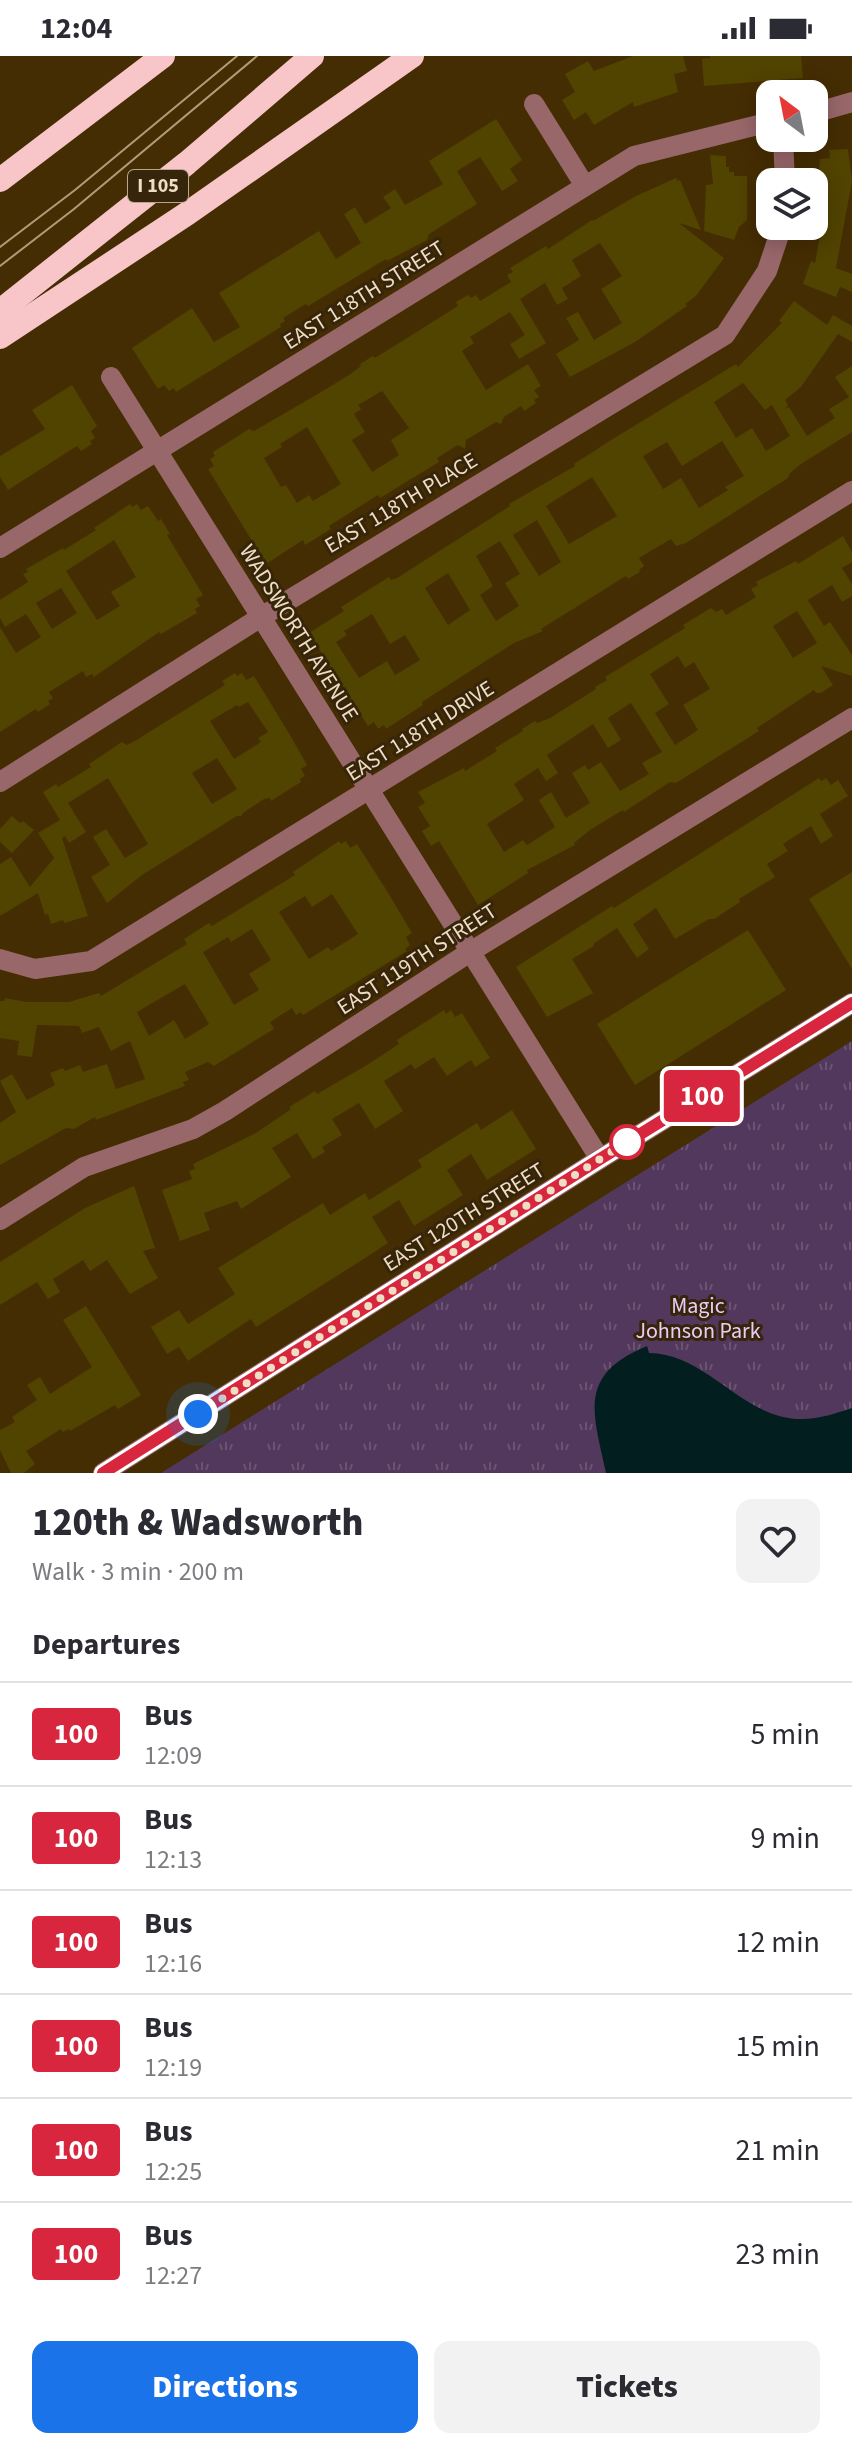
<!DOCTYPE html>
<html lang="en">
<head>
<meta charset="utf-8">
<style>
  :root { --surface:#fff; --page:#f2f2f3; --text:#2b2b33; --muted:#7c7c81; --line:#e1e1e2; --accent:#1a73e8 }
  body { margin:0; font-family:"Source Sans 3",sans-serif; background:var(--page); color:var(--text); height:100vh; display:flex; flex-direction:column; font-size:30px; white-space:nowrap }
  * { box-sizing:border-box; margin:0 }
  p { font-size:26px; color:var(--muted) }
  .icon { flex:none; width:44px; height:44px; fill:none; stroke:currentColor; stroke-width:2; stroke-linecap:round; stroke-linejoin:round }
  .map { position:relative; height:1417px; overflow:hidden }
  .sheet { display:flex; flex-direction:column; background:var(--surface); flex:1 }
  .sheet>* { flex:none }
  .badge { padding:0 16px; border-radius:6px; font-size:28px; line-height:52px }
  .needle { width:52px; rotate:328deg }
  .fabs { position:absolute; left:756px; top:24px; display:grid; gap:16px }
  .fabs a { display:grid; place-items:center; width:72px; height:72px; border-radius:16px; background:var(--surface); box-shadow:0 4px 20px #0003; font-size:40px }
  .you { position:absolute; width:40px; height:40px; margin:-20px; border:6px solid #fff; border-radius:50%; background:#1a73e8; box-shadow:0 0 0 12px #1a73e833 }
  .map>.badge { position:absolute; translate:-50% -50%; box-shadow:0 0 0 4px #fff }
  h2 { padding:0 32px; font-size:30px; line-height:72px }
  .round { display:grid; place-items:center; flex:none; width:84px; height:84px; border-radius:16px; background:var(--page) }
  .overview { display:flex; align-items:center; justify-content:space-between; height:136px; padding:0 32px }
  h1 { font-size:38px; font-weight:800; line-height:60px }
  .button { display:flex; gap:16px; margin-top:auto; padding:16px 32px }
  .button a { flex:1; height:92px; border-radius:16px; background:var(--accent); color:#fff; font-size:32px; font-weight:800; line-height:92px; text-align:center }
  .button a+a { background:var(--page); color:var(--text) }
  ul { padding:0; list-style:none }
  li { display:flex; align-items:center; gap:24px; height:104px; padding:0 32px; border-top:2px solid var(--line) }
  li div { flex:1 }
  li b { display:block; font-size:30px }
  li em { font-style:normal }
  li .badge { min-width:88px; font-weight:700; text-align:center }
  .status { display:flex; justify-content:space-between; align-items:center; height:56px; padding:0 40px; background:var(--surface); direction:ltr }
  .status svg { height:22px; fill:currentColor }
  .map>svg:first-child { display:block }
</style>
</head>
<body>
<div class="status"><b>12:04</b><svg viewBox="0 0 49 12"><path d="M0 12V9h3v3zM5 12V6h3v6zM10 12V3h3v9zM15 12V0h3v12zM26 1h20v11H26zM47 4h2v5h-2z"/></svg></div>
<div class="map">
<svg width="852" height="1417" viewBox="0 0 852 1417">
  <defs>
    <pattern id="park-tufts" width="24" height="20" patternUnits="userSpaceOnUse" patternTransform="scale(2)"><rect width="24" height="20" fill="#52385c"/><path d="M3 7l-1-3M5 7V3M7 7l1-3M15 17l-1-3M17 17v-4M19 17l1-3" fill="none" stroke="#6b5472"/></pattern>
  </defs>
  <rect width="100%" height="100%" fill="#452d03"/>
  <polygon fill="url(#park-tufts)" points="852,985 852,1417 161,1417"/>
  <path fill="#031e1e" d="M647 1290 649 1297C709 1298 742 1364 803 1363 819 1363 837 1357 852 1352V1417H606C593 1356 577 1319 647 1290Z"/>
  <g fill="#514300" fill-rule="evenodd">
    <polygon points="633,0 683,0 687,15 674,18 678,36 634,51 633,46 594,69 586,56 574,64 562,44 575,36 565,18 588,5 594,15"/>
    <polygon points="710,0 801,0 803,22 704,30 702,3 710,2"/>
    <polygon points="496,63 522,104 510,113 518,125 502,135 480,101 457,115 477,148 429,178 427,184 387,205 386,203 308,250 306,248 283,262 285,265 280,268 281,271 176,336 174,332 169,335 164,329 158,333 132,292 192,252 214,286 240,271 219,237 319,175 336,203 361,187 344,158 355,151 365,168 391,152 383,141 395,133 405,149 443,128 429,105"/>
    <polygon points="848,93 852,125 836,212 852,218 852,236 840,231 836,241 803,228 811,205 815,207 825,151 826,123 818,124 820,103 830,102 829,94"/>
    <polygon points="710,99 726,100 726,111 729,111 729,116 734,116 734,120 747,120 747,164 739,171 734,184 704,175 706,129 713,128"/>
    <path d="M676 122 678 125 680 124 701 174 679 167 724 202 696 240 685 248 687 250 635 286 570 321 556 298 579 284 566 262 578 256 594 284 622 267 601 233 622 220 600 187 572 204 581 220 562 232 568 243 557 249 545 227 520 243 546 287 519 303 510 288 525 279 510 256 470 281 474 287 462 295 486 334 528 308 541 330 534 334 539 341 534 344 536 347 524 355 521 350 504 361 501 368 496 366 466 384 465 393 458 389 437 402 439 406 380 442 378 439 329 470 331 473 305 489 303 484 266 508 208 413 214 410 210 403 215 400 213 396 249 373 254 375 316 339 349 319 361 310 360 308 373 300 375 302 458 250 456 246 468 239 471 242 476 239 480 245 511 226 507 219 513 216 510 212 546 190 548 193 592 164 593 165 636 140ZM382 335 409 372 391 384 399 399 372 416 352 384 365 376 354 358 361 353 358 349ZM307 371 341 428 313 445 309 439 297 447 286 429 281 431 264 402 282 391 280 388Z"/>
    <path d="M794 245 827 269 833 259 852 270V286L838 278 801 331 785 344 788 349 785 353 789 351 807 380 835 362 829 353 849 341 835 321 852 310V376L801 408 790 417 788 422 686 487 676 490 671 483 639 502 644 510 639 514 640 516 628 523 626 520 541 573 543 575 514 587 422 646 423 649 386 673 384 669 378 673 374 666 368 670 309 577 344 555 341 551 389 521 391 524 397 522 510 450 509 448 575 410 574 408 611 384 736 308 738 311 782 267 779 265ZM743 327 765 354 772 349 790 380 766 395 752 372 736 382 714 346ZM722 385 744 420 725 431 728 434 699 452 681 422 663 433 643 400 667 386 682 410ZM592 421 617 460 569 488 546 450ZM537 464 561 506 539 520 513 479ZM500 485 520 518 505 527 519 550 496 565 480 539 493 530 476 500ZM448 517 470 554 448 569 425 532ZM372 558 390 588 405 579 420 604 395 619 387 605 359 622 336 586 347 579 344 575Z"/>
    <polygon points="72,329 97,370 91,375 95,382 90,385 92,388 81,395 77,390 8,434 0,421 0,400 45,373 32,354"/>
    <path d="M130 448 132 451 137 448 141 454 148 450 158 465 161 463 170 478 167 479 203 539 196 543 200 550 195 553 197 557 161 578 159 576 94 621 92 618 86 621 83 615 49 636 53 642 48 645 50 648 38 656 36 653 0 676V571L16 597 41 581 26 558 5 571 0 562V544L28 526 23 518 28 516 26 513 63 492 64 494 96 474 94 472ZM114 484 136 521 111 536 120 550 97 564 66 515ZM61 532 77 557 52 573 36 547Z"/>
    <path d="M843 480 852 496V506L842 512 852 528V540L842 546 832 529 808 544 824 570 830 566 852 599V620L821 610 833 629 821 637H816L814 634 757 672 759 675 676 727 670 726 624 756 623 754 590 774 574 787 575 789 527 814 528 817 478 849 439 785 431 790 422 775 430 770 418 751 425 747 418 736 464 712 465 715 497 695 495 692 523 675 522 673 535 665 537 667 550 662 596 633 595 631 607 624 605 621 685 572 683 569 711 552 716 556 722 553 726 559 756 541 751 533 758 529 756 526 796 505 798 508ZM797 555 817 587 793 602 773 570ZM678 600 685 612 694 606 710 633 683 649 698 674 675 689 655 657 669 648 650 618ZM631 647 662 696 642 707 649 718 620 735 601 706 588 714 585 709 572 717 590 747 566 762 551 736 539 744 555 771 527 789 523 784 504 796 487 768 524 744 514 728 538 712 546 725 558 717 547 699 593 668 608 692 621 684 608 662Z"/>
    <path d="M235 617 237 620 242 617 246 624 254 620 290 679 307 709 301 713 305 720 300 723 301 726 271 745 270 742 264 743 243 757 241 760H237L184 793 142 819 107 847 91 821 110 809 93 781 106 773 125 802 148 788 108 722 68 747 86 776 69 787 65 780 62 782 88 860 64 867 63 864 51 868 48 858 45 859 38 837 0 860V808L11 801 30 831 54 802 38 777 60 764 43 736 56 728 58 731 91 711 89 708 122 686 127 689 133 686 225 629 222 625ZM248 646 268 676 258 682 261 686 234 703 210 665 237 649 239 651ZM217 702 237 733 212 748 192 717Z"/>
    <polygon points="819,722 821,725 826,722 831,729 838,724 848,740 820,758 833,780 821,788 811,770 783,788 788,795 767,808 775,821 739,843 740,846 714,863 709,863 675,883 656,852 633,868 649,893 637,902 617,872 593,888 594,890 572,903 593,937 547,961 516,911 612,850 614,852"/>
    <polygon points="12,760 20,767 23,765 34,774 12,797 0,786 0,773"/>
    <path d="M339 785 341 788 346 785 350 792 357 788 387 835 412 877 406 881 410 889 405 893 407 895 303 959 301 956 296 959 292 952 270 966 274 973 214 1010 208 1006 185 1016 189 1024 183 1026 185 1030 96 1064 95 1061 74 1073 66 1072 0 1109V1067L16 1056 0 1025 12 1018 27 1044 55 1029 50 1017 63 1012 65 1015 80 1009 83 1016 107 1008 116 1033 145 1023 130 985 111 995 99 971 82 977 79 970 37 969 32 1001 17 999 19 985 0 982V945H4L5 942 27 946H69L99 937 101 940 187 888 184 883 209 867 212 870 295 819 293 816ZM332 838 358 878 331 895 328 891 309 903 279 856 305 840 312 851ZM252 873 271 904 249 918 259 934 234 949 203 896 228 881 231 886ZM185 928 209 968 185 983 174 964 149 980 137 956Z"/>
    <polygon points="852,816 852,913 809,843"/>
    <polygon points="748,874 786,934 635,1029 597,968"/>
    <polygon points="444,954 446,958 451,954 455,961 462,957 490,1002 475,1011 471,1004 447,1020 434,1001 415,1013 411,1008 384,1025 403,1055 375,1073 359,1047 332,1063 342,1079 322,1091 325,1096 313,1103 297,1077 272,1092 291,1121 241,1153 237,1145 204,1157 210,1174 180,1185 162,1134 192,1123 189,1115 195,1113 193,1108 256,1077 291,1053 289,1051 315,1035 317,1038 367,1009 399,988 397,984"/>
    <polygon points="512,1054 536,1093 487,1124 471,1098 447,1114 463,1139 414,1170 399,1144 372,1161 388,1187 359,1206 256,1271 251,1263 188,1305 179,1291 167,1298 151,1271 179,1254 188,1268 235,1238 218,1212 323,1147 330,1159 365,1137 369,1144 422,1111 418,1104 477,1067 481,1074"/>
    <polygon points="134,1130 155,1192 143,1195 158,1222 130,1238 107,1204 90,1215 83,1204 53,1223 60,1236 48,1243 37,1226 0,1249 0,1206 85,1152"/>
    <polygon points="86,1250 141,1339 118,1353 115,1349 70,1375 69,1373 63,1376 61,1373 26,1395 35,1408 24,1417 11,1417 0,1394 0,1374 15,1366 12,1361 37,1344 27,1329 40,1321 50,1338 92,1311 63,1264"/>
  </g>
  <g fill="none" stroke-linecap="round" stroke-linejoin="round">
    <g stroke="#98676a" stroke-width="20">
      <polyline points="534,48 585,130"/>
      <polyline points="814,57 852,46"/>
      <polyline points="783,82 785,126"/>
      <polyline points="111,321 600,1103"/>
      <polyline points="0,492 634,100 770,66"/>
      <polyline points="0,726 261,561 725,279 767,215 782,170"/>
      <polyline points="0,903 35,913 91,905 852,435"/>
      <polyline points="0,1164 84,1111 193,1073 225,1055 470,896 852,662"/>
      <polyline points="103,1417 600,1103 852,947"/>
    </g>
    <g stroke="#f8c6c8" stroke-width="24">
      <polyline points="0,124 163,0"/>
      <polyline points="0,255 187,107 312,0"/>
      <polyline points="0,281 188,157 412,0"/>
    </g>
    <g stroke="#b09c7c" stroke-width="2">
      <polyline points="0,191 75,134 237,0"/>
      <polyline points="0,210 74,153 257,0"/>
    </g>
  </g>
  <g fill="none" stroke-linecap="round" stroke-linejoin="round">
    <g stroke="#fff" stroke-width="18">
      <polyline id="line" points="103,1417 600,1103 852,947"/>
    </g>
    <use href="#line" stroke="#d7263d" stroke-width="12"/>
    <polyline stroke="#f0dec4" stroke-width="8" stroke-dasharray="0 14.4" points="198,1358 627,1086"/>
  </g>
  <circle fill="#fff" stroke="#d7263d" stroke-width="4" cx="627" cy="1086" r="16"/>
  <g text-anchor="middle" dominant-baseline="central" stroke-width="6" stroke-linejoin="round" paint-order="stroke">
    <rect fill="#36250a" stroke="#b8a68c" stroke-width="2" x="128" y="114" width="60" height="32" rx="6"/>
    <g font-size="20" font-weight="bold" fill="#f0dec4">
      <text x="158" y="130">I 105</text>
    </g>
    <g font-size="22" fill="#f0dec4" stroke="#36250a">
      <text transform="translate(364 239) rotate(-32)">EAST 118TH STREET</text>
      <text transform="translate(401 447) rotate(-31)">EAST 118TH PLACE</text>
      <text transform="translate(299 577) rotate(58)">WADSWORTH AVENUE</text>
      <text transform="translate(420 675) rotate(-32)">EAST 118TH DRIVE</text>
      <text transform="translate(417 903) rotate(-33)">EAST 119TH STREET</text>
      <text transform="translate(464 1161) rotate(-32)">EAST 120TH STREET</text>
    </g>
    <g font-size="22" fill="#eaccf6" stroke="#36250a">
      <text x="698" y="1250">Magic<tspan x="698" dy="25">Johnson Park</tspan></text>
    </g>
  </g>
</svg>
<div class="fabs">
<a><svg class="needle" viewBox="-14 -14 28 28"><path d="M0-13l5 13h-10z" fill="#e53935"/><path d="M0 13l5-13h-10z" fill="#7c7c81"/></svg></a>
<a><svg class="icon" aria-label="layers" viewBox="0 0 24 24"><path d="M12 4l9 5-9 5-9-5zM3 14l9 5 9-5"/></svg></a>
</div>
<div class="you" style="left:198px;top:1358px"></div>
<b class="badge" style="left:702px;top:1040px;background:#d7263d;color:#fff">100</b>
</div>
<section class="sheet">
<div class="overview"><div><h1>120th &amp; Wadsworth</h1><p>Walk · 3 min · 200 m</p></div><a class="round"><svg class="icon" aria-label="heart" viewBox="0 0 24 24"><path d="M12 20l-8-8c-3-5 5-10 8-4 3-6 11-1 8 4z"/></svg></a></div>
<h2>Departures</h2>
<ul>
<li><span class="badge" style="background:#d7263d;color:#fff">100</span><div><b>Bus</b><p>12:09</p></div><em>5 min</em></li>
<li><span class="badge" style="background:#d7263d;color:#fff">100</span><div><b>Bus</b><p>12:13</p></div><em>9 min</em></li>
<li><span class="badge" style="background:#d7263d;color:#fff">100</span><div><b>Bus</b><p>12:16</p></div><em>12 min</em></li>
<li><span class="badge" style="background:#d7263d;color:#fff">100</span><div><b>Bus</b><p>12:19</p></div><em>15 min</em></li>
<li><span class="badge" style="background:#d7263d;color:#fff">100</span><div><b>Bus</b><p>12:25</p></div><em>21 min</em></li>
<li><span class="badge" style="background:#d7263d;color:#fff">100</span><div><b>Bus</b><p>12:27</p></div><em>23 min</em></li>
</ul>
<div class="button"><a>Directions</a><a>Tickets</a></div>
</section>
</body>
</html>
